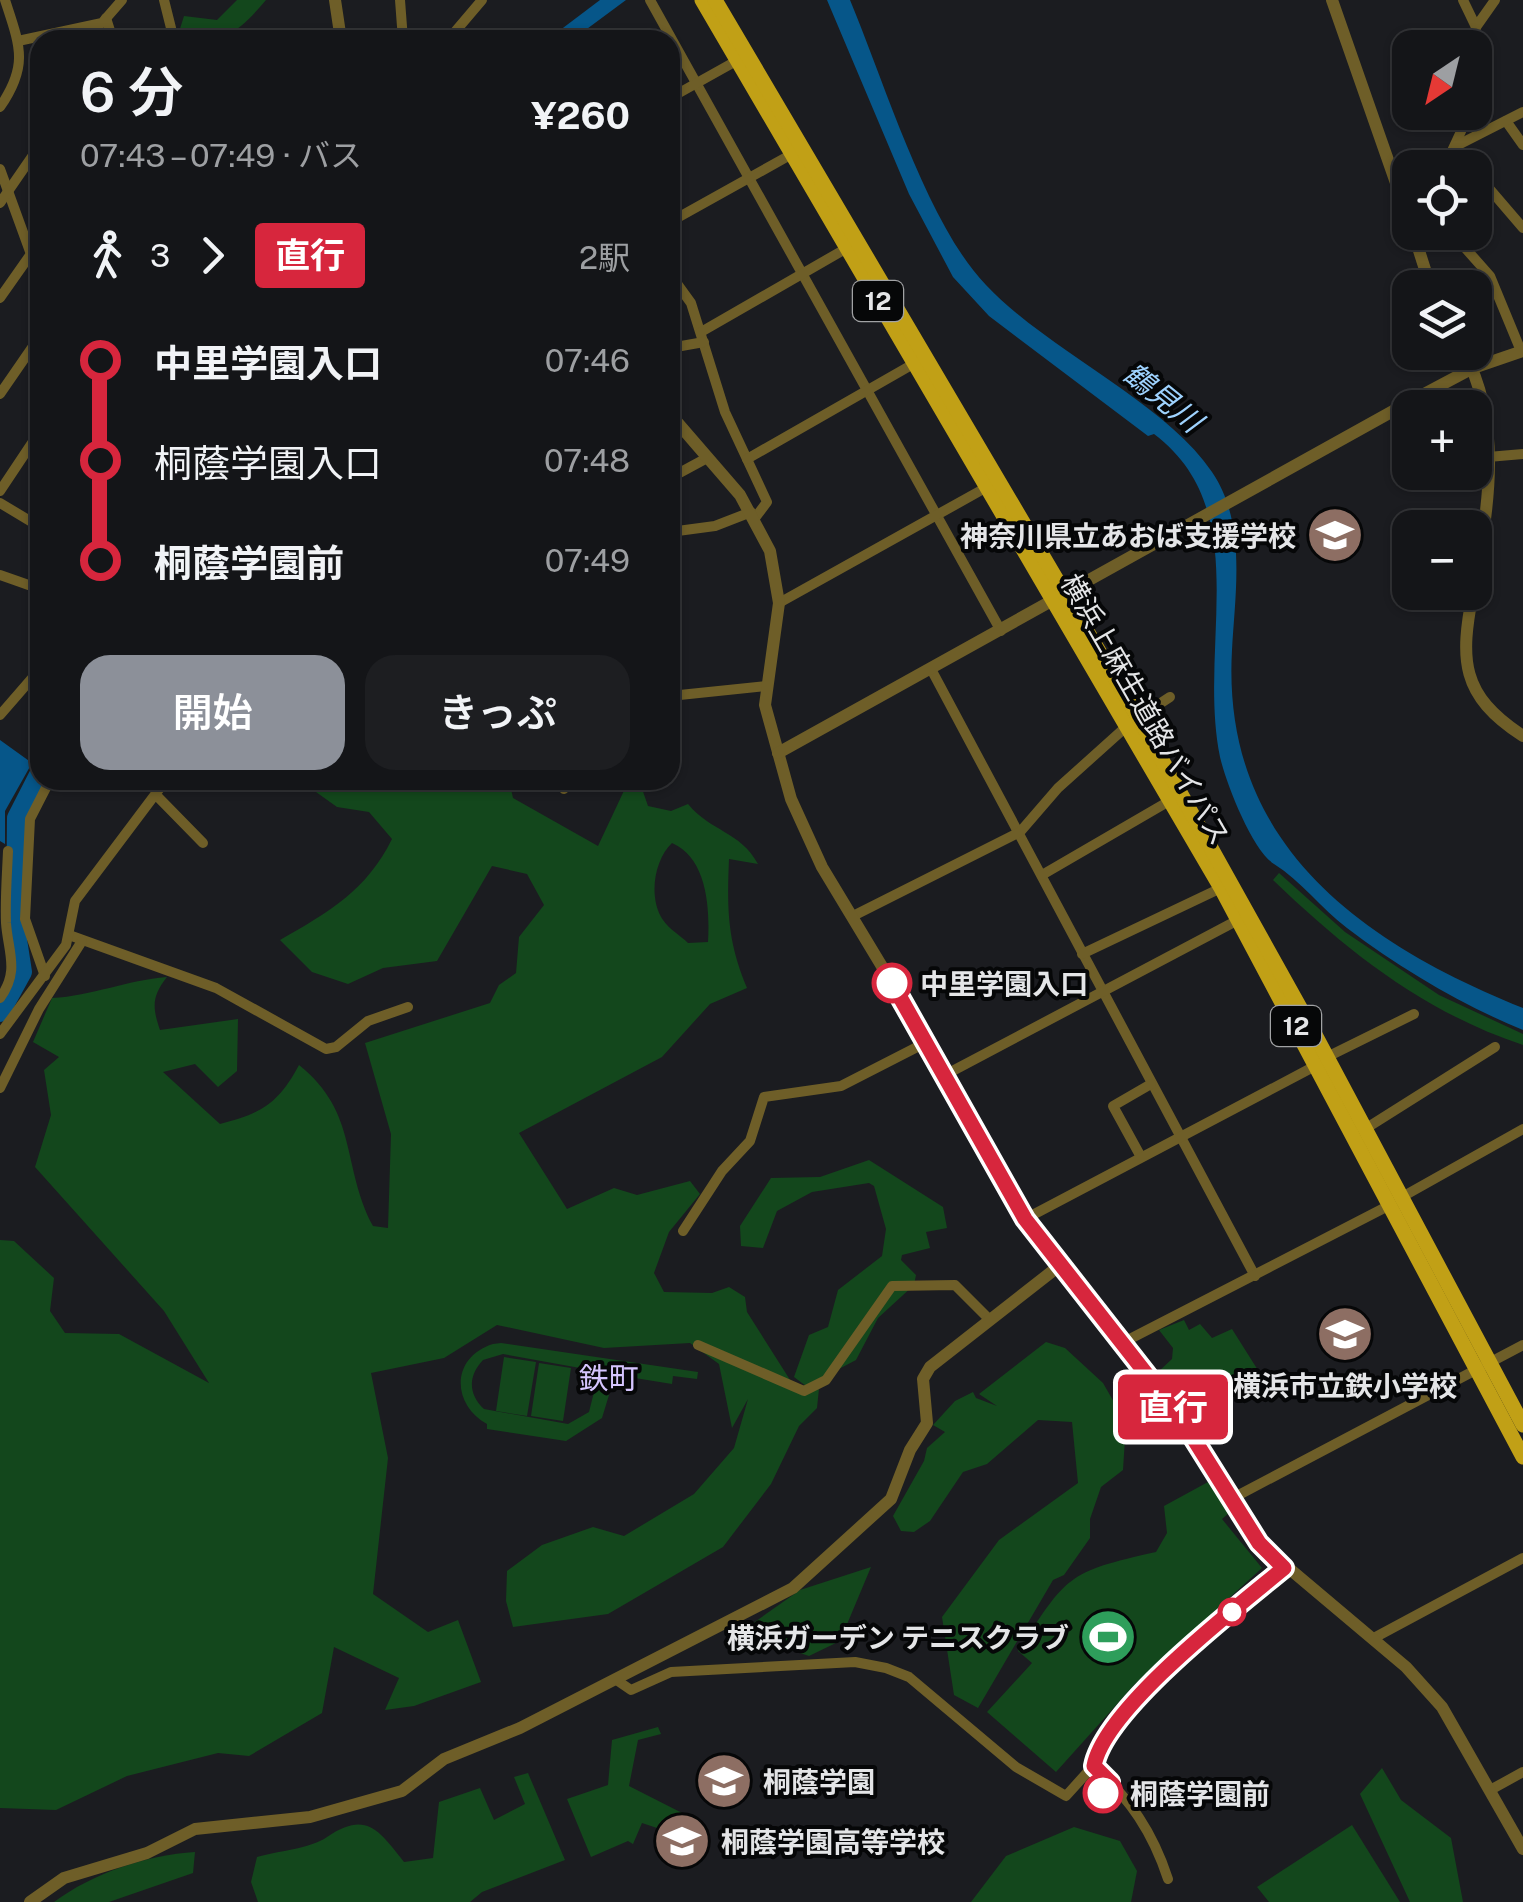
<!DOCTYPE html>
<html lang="ja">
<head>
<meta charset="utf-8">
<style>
  :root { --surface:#141518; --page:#1d1e21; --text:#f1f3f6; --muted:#9d9fa2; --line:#333437; --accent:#8c9099 }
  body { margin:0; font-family:"Public Sans","Noto Sans JP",sans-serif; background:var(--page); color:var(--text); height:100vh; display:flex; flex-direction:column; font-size:38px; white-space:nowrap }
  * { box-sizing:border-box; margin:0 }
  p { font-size:32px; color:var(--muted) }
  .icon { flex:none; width:55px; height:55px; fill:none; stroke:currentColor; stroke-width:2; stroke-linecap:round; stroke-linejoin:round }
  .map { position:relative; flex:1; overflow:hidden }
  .side { position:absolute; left:30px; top:30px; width:650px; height:760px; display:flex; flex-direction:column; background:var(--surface); border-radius:30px; box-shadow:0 2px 8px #0004,0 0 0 2px var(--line) }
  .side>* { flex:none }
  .badge { padding:0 20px; border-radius:8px; font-size:35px; line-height:65px }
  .needle { width:65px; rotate:215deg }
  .tools { position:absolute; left:1392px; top:30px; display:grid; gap:20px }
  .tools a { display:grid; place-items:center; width:100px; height:100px; border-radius:20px; background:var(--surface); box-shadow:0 2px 8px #0004,0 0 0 2px var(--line); font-size:50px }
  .map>.badge { position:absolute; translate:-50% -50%; box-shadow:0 0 0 5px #fff }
  .legs { display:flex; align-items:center; gap:15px; height:110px; padding:0 50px; font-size:32px }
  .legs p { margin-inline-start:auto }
  .overview { display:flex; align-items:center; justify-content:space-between; height:170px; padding:0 50px }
  h1 { font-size:55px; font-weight:600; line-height:75px }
  .button { display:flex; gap:20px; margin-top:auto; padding:20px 50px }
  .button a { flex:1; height:115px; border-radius:30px; background:var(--accent); color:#fff; font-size:40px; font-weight:600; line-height:115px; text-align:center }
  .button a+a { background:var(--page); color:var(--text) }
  ul { padding:0 50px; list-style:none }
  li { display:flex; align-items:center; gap:35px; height:100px; font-size:38px }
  li i { display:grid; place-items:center; width:15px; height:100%; margin:0 12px; background:currentColor }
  li i::after { content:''; width:25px; height:25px; margin:-12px; border:8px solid; border-radius:50%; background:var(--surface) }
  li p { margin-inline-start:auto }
  li:first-child i { background:linear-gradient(#0000 50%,currentColor 0) }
  li:last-child i { background:linear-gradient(currentColor 50%,#0000 0) }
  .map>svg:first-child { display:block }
</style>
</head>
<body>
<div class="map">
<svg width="1523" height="1902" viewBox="0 0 1523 1902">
  <rect width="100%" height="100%" fill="#1b1c20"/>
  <g fill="#13471c" fill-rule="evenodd">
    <path d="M237 0H266C237 34 228 40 183 40L178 35 184 16 217 20Z"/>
    <path d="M317 780H509L513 798 598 846 629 780H639L648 806 671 811 688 804C711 832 740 831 758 864L729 859C727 909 727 940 747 988L710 1004 662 1057 519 1133 567 1209 614 1188 637 1195 690 1181 700 1194 669 1232 654 1273 664 1292 712 1293 729 1287 745 1297 747 1312 792 1383 787 1385 806 1386 794 1377 809 1335 828 1327 838 1290 882 1256 886 1229 874 1186 869 1183 812 1192 777 1211 763 1248 741 1246 740 1226 771 1178 820 1177 869 1160 943 1207 947 1228 926 1232 930 1248 902 1255 901 1260 916 1275 914 1285 878 1318 856 1360 820 1379 817 1408 799 1426 771 1484 723 1547 608 1614 513 1627 506 1601 507 1571 542 1545 593 1527 624 1536 694 1494 734 1448 748 1399 732 1428 719 1364 690 1343 604 1348 497 1325 444 1358 371 1373 388 1458 373 1594 428 1632 458 1620 481 1682 414 1706 385 1710 399 1678 334 1647 322 1713 249 1756 218 1753 127 1776 56 1810 0 1808V1240L14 1241 54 1278 50 1311 65 1333 119 1334 209 1383 164 1311 35 1167 51 1115 44 1070 59 1057 33 1042 52 998C92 996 127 980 167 977 152 996 152 1007 160 1030L238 1019 237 1071 218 1087 195 1064 163 1072 220 1124C262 1113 278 1104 299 1065 359 1113 341 1165 373 1226L388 1228 391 1134 365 1043 490 1003 499 985 516 973 519 937 544 905 527 874 492 866 437 961 383 968 348 984 312 972 280 940C329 912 367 890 392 839L369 812 337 807 316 792ZM672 843C707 858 710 908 708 942L688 943C681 936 669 929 663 920 648 898 654 860 672 843Z"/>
    <path d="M1279 873 1345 932 1439 995 1523 1034V1045C1424 1012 1348 952 1273 880Z"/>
    <path d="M1184 1320 1189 1330 1200 1324 1212 1338 1232 1329 1261 1375 1224 1396C1207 1372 1195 1372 1169 1387L1157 1373 1172 1359 1173 1348 1159 1330Z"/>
    <polygon points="1046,1342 1065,1348 1103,1383 1126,1423 1123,1470 1101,1487 1090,1519 1090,1538 1064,1575 1053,1580 978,1708 954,1695 942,1617 999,1540 1078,1483 1072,1422 1038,1420 987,1464 963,1472 930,1521 914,1532 901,1531 893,1516 924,1461 927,1448 945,1432 933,1425 955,1401 973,1392 976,1398 997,1406 979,1394"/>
    <path d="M493 1344 501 1343 698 1372 697 1379 673 1376 672 1384 604 1373 609 1395 602 1418 566 1441 487 1429V1424C451 1404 451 1357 493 1344ZM503 1354 580 1368 595 1388 589 1412 568 1424 484 1409C468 1394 468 1376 483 1360Z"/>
    <polygon points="504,1357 536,1362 527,1416 496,1411"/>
    <polygon points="539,1363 571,1368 563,1421 531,1416"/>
    <path d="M1208 1482 1229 1513 1222 1519 1262 1568 1135 1684 1056 1772 987 1712 1032 1663 1018 1651C1067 1576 1066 1572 1156 1552L1167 1533 1164 1506Z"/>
    <polygon points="871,1567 840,1641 809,1656 739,1633 800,1590"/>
    <polygon points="658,1727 661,1734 638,1740 629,1786 688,1816 666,1824 663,1830 642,1823 633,1844 628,1841 591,1857 567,1799 608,1785 612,1740"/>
    <polygon points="1382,1768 1401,1800 1451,1838 1463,1902 1410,1902 1360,1794"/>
    <path d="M528 1773 565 1860 482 1892 470 1902H258L251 1882 257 1857C277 1851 310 1849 327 1837 366 1811 378 1829 404 1862L433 1858 439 1802 480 1788 494 1820 525 1804 514 1777Z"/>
    <polygon points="1352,1825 1400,1902 1269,1902 1257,1887"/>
    <polygon points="1074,1827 1120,1841 1137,1871 1131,1902 971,1902 1006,1856"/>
    <path d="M195 1852 193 1873 109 1902H54C93 1873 147 1855 195 1852Z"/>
  </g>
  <g fill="#065689">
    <polygon points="600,0 626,0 572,40 547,40"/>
    <path d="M827 0H850C884 81 927 224 986 285 1048 351 1164 401 1212 472 1247 523 1235 593 1232 650 1221 843 1360 942 1523 1008V1030C1462 1005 1401 969 1347 928 1322 909 1301 881 1274 864 1252 850 1226 783 1220 757 1197 644 1256 511 1154 434L1148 436 989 316 953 277 909 194Z"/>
    <polygon points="0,740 32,763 5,811 5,844 0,841"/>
  </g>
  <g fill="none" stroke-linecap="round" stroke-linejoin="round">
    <polyline stroke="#065689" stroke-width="20" points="0,1012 22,972 16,933 17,818 40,773"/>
    <g stroke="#6e5e28" stroke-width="10">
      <polyline points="164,0 174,40"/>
      <polyline points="400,0 403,40"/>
      <polyline points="650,0 1001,631"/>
      <polyline points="1463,0 1476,27"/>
      <polyline points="106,18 113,40"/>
      <polyline points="448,40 482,0"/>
      <polyline points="18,41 102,23 122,0"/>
      <polyline points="1473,48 1476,27 1495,0"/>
      <polyline points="670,98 738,60"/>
      <path d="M0 107C29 65 20 46 5 0"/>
      <polyline points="1506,121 1523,145"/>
      <polyline points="1444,168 1470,112"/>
      <polyline points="1471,168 1456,146 1523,112"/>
      <polyline points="0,169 40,279"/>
      <polyline points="1475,172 1523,228"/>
      <polyline points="0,203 40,145"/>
      <polyline points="670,222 792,154"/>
      <polyline points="1451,232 1490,276 1521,351"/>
      <polyline points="670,274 691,303 725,412 767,502 755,518"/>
      <polyline points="0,298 40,241"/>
      <polyline points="701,332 847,248"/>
      <polyline points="670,348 704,342"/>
      <polyline points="0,394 40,336"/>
      <polyline points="1488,457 1523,454"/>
      <polyline points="747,459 915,363"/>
      <polyline points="670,478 707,458"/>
      <polyline points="0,491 40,431"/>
      <polyline points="0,503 40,527"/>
      <polyline points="670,532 715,526 751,512"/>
      <polyline points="0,575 40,589"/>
      <polyline points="779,603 987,487"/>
      <polyline points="931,669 1255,1276"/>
      <polyline points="670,696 766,686"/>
      <polyline points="0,715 40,669"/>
      <polyline points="1138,718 1170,697"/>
      <polyline points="563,780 564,789"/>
      <polyline points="157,796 203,843"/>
      <polyline points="1042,875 1171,800"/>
      <polyline points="853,916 1020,832 1058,788 1127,726"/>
      <polyline points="69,935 216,988 326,1049 336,1047 368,1021 408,1007"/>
      <polyline points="1082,954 1221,888"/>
      <polyline points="45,976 25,919 30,819 50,780"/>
      <path d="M0 998C20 971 8 952 6 923 5 899 7 875 8 851"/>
      <polyline points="0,1034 66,945 75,901 166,780"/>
      <polyline points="1327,1057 1414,1014"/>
      <polyline points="943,1076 1238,920"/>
      <polyline points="0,1088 39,1009 82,941"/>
      <polyline points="1365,1129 1495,1047"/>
      <polyline points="1141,1157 1113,1106 1151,1084"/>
      <polyline points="1402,1197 1523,1129"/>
      <polyline points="1025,1219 1317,1065"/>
      <polyline points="683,1231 722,1171 750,1141 764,1097 841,1086 925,1043"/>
      <polyline points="1122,1343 1390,1205"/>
      <polyline points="698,1345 804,1391 826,1380 892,1286 955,1285 989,1319"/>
      <polyline points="1233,1498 1523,1345"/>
      <polyline points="1372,1639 1523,1558"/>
      <polyline points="615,1679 631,1690 671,1672 855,1662 886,1668 909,1677 1016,1767 1066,1796 1093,1766 1098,1749 1162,1670 1283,1568"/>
      <path d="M1093 1766C1130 1798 1153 1833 1168 1879"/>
      <polyline points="1492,1789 1523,1772"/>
    </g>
    <g stroke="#6e5e28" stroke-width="12">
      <polyline points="335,0 341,40"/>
      <polyline points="1332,0 1410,223"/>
      <polyline points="1413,232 1431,288"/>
      <path d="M1464 352C1502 423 1489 505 1475 580"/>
      <polyline points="670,414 740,495 770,551 779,603 765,705 791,799 822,867 901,998 1002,1184 1059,1266 1193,1435 1259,1543 1406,1667 1442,1707 1523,1849"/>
      <path d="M1473 592C1460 660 1460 695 1523 736"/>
      <polyline points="778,753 1411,401 1473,368 1523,351"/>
      <polyline points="30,1902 64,1878 147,1853 195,1829 310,1817 402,1791 444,1759 520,1728 793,1588 891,1499 910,1450 927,1423 923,1379 930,1367 1059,1266"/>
    </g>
    <g stroke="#c1a016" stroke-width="15">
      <polyline points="702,0 1221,888 1523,1457"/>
      <polyline points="715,0 1143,726 1313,1031 1523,1425"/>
    </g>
  </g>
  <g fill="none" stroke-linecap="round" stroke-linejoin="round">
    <g stroke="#fff" stroke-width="22">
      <path id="line-1" d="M892 983 1025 1219 1180 1417 1259 1543 1284 1568C1237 1607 1104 1709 1094 1766L1110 1782 1103 1793"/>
    </g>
    <use href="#line-1" stroke="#d7263d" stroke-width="15"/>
  </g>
  <defs>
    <g id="school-disc" transform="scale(2.875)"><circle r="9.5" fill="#8d6e63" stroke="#060708"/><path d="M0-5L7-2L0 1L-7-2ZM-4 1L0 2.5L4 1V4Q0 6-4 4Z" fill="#fff"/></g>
    <g id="stadium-disc" transform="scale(2.875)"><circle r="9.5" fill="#2e9e5b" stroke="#060708"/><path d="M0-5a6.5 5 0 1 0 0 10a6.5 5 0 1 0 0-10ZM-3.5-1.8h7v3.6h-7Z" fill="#fff"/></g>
  </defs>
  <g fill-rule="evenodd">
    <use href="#school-disc" x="1335" y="535"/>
    <use href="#school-disc" x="1345" y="1334"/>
    <use href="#stadium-disc" x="1108" y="1637"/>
    <use href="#school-disc" x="724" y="1781"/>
    <use href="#school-disc" x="682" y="1841"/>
  </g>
  <g fill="#fff" stroke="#d7263d" stroke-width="5">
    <circle cx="892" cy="983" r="18"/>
    <circle cx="1232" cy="1612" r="12"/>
    <circle cx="1103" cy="1793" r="18"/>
  </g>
  <g text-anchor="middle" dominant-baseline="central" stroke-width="8" stroke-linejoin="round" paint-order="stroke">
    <g fill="#060708" stroke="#a1a2a4" stroke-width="2.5">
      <rect x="853" y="281" width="50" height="40" rx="8"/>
      <rect x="1271" y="1006" width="50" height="40" rx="8"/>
    </g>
    <g font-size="25" font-weight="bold" fill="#e4e5e7">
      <text x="878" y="301">12</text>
      <text x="1296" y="1026">12</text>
    </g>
    <g font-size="28" font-weight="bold" fill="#e4e5e7" stroke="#060708" text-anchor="end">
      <text x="1296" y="535">神奈川県立あおば支援学校</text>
      <text x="1345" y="1385" text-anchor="middle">横浜市立鉄小学校</text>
      <text x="1069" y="1637">横浜ガーデン テニスクラブ</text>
      <text x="763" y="1781" text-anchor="start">桐蔭学園</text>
      <text x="721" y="1841" text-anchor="start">桐蔭学園高等学校</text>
    </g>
    <g font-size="28" fill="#e4e5e7" stroke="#060708">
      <text transform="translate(1146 709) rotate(60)">横浜上麻生道路バイパス</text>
    </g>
    <g font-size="28" font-weight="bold" fill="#e4e5e7" stroke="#060708" text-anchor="start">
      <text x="920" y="983">中里学園入口</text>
      <text x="1130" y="1793">桐蔭学園前</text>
    </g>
    <g font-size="30" font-style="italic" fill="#9ed2fe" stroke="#060708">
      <text transform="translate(1163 397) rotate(39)">鶴見川</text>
    </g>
    <g font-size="30" fill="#d5c5fe" stroke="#060708">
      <text x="609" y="1378">鉄町</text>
    </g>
  </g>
</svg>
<div class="tools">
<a><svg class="needle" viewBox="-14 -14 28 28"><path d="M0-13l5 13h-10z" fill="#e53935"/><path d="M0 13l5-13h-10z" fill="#9d9fa2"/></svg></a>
<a><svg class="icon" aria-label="locate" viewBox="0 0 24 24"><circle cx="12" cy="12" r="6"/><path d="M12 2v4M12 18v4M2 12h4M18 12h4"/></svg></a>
<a><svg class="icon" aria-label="layers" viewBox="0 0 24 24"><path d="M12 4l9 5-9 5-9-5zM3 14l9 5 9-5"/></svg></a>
<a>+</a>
<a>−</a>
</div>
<b class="badge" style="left:1173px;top:1407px;background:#d7263d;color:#fff">直行</b>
<section class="side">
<div class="overview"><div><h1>6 分</h1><p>07:43 – 07:49 · バス</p></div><b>¥260</b></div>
<div class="legs"><svg class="icon" aria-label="walk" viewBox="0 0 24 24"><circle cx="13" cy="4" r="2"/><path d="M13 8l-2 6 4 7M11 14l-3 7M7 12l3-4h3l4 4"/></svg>3<svg class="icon" aria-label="forward" viewBox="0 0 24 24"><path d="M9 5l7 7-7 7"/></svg><b class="badge" style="background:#d7263d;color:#fff">直行</b><p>2駅</p></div>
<ul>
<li><i style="color:#d7263d"></i><b>中里学園入口</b><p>07:46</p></li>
<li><i style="color:#d7263d"></i><span>桐蔭学園入口</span><p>07:48</p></li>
<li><i style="color:#d7263d"></i><b>桐蔭学園前</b><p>07:49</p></li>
</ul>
<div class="button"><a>開始</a><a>きっぷ</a></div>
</section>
</div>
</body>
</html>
